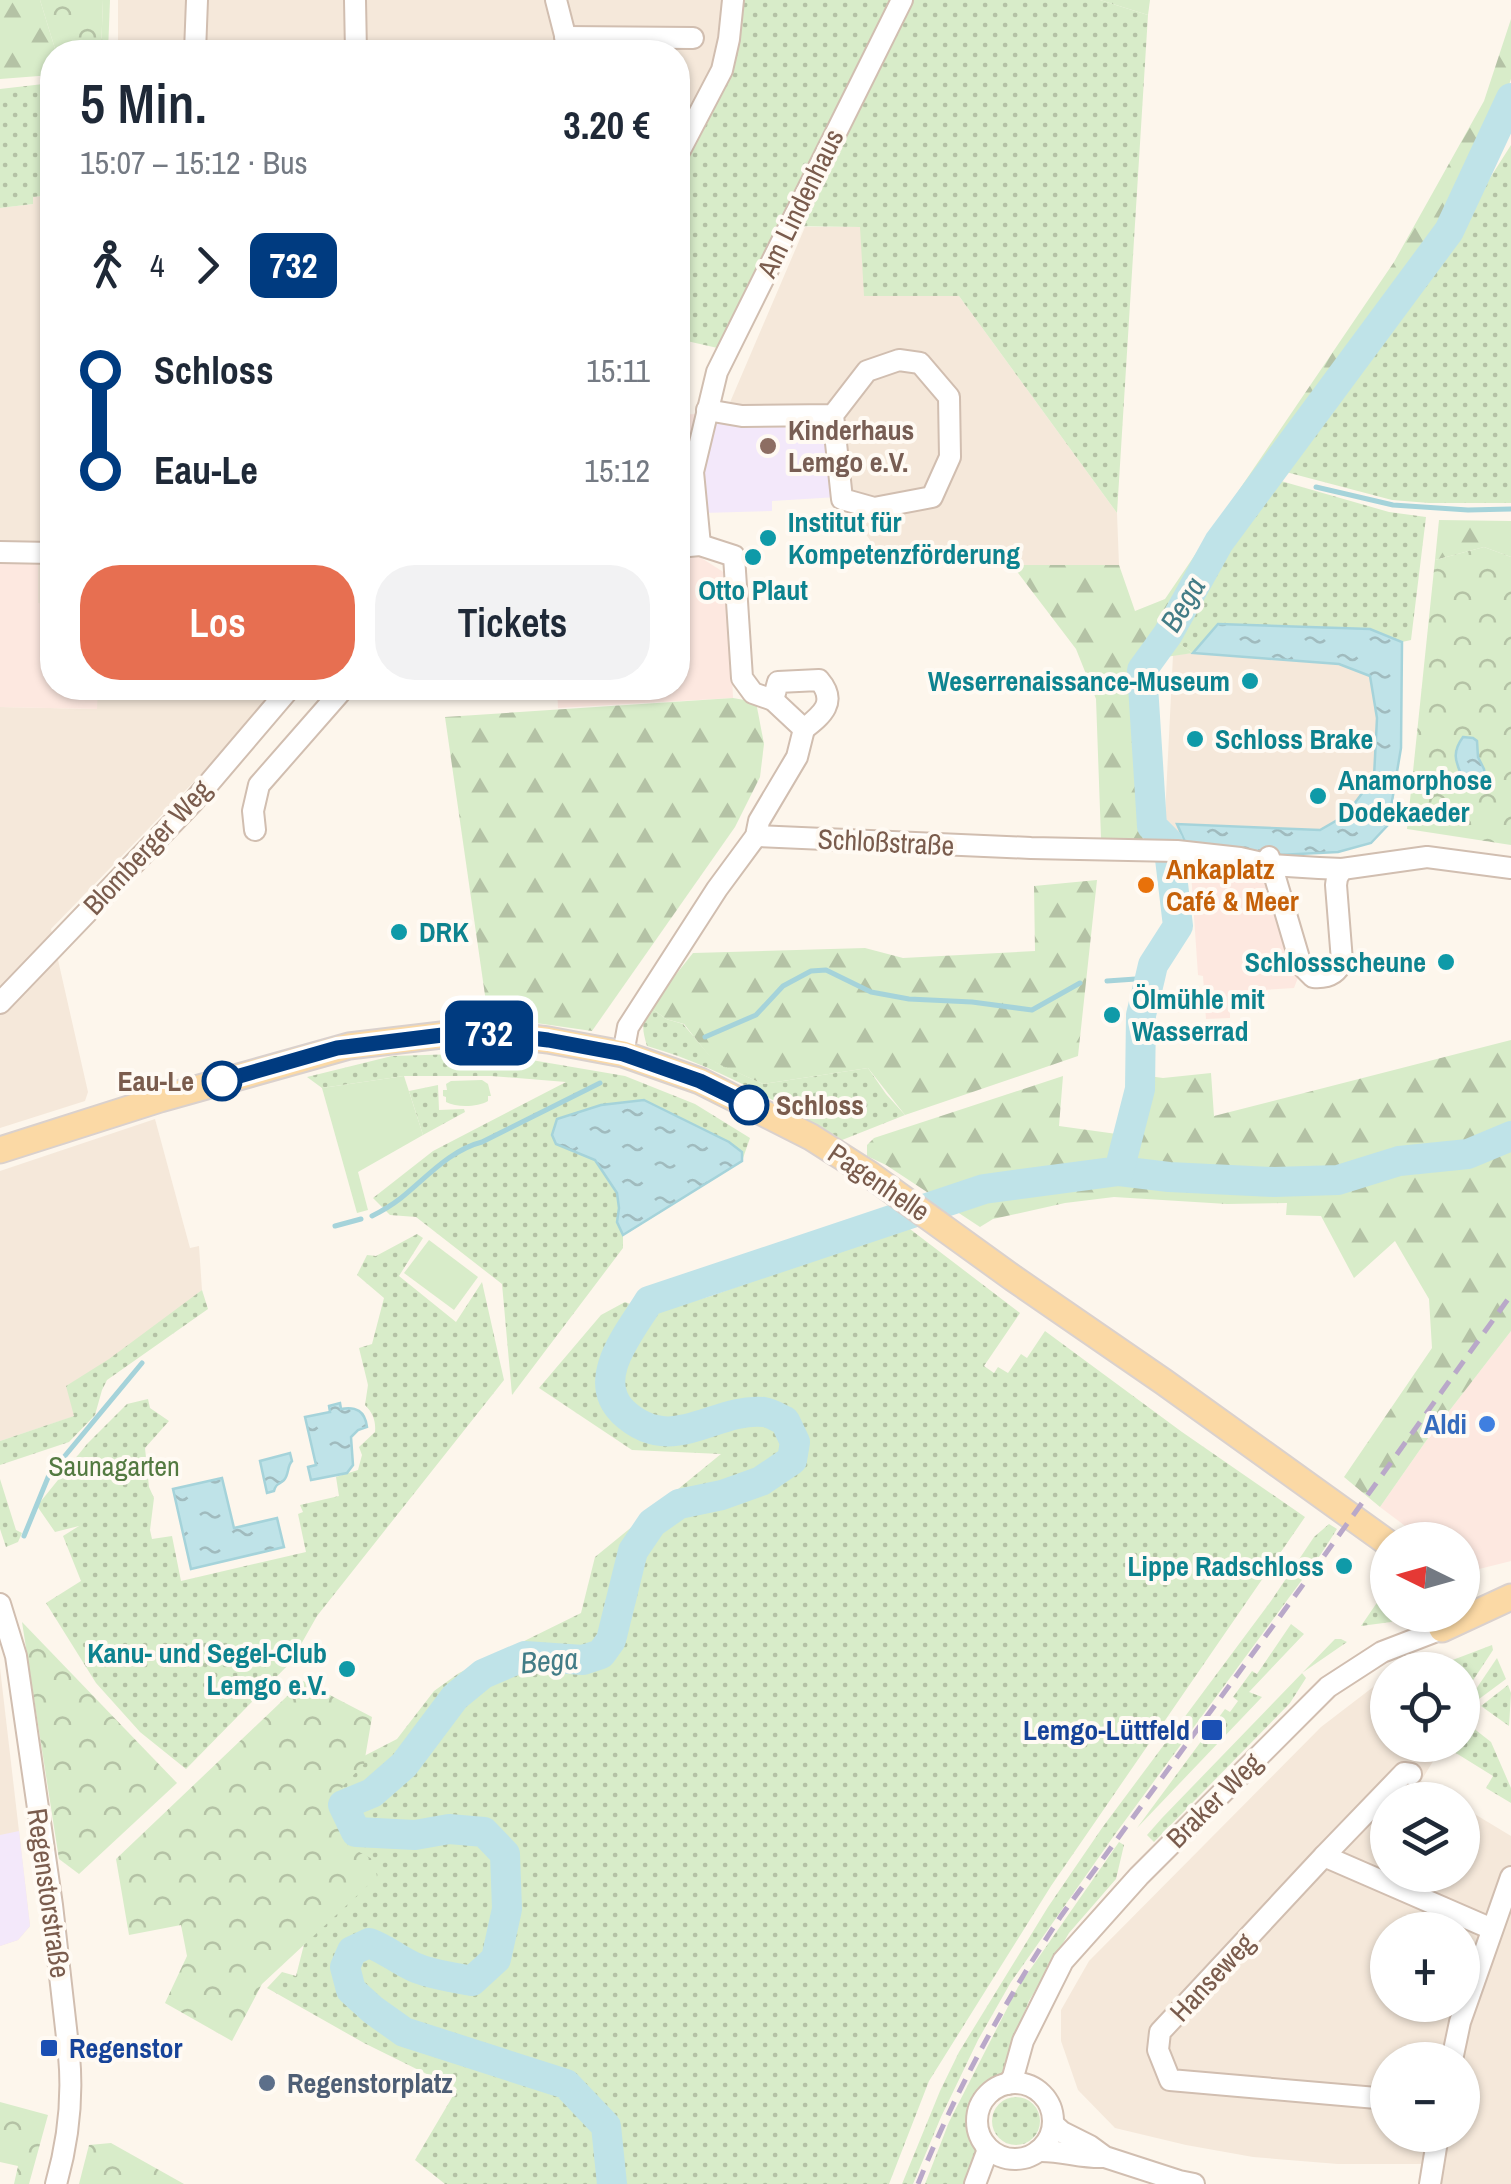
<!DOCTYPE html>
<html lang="de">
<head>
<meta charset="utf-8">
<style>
  :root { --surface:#fff; --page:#f2f2f3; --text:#1f2937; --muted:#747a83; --accent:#e76f51 }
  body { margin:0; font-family:"Archivo Narrow",sans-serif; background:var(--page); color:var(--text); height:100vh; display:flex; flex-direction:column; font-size:38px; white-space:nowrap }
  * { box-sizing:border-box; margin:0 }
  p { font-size:32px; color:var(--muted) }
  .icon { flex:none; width:55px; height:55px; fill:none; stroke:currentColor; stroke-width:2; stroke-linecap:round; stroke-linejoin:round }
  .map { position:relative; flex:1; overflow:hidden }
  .drawer { position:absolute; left:40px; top:40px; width:650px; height:660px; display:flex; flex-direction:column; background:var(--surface); border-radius:40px; box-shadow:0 2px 8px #0004 }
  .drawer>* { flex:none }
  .badge { padding:0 20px; border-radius:15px; font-size:35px; line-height:65px }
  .needle { width:65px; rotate:275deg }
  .buttons { position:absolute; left:1370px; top:1522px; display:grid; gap:20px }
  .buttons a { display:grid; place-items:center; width:110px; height:110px; border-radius:50%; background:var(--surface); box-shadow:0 2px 8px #0004; font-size:50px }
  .map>.badge { position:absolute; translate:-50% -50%; box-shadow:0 0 0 5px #fff }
  .legs { display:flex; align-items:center; gap:15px; height:110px; padding:0 40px; font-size:32px }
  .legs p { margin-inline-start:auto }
  .overview { display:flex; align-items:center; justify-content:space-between; height:170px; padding:0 40px }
  h1 { font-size:55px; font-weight:600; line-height:75px }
  .primary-button { display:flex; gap:20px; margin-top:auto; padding:20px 40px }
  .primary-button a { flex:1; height:115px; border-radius:40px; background:var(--accent); color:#fff; font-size:40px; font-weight:600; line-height:115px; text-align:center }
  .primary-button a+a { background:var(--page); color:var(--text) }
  ul { padding:0 40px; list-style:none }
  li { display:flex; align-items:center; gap:35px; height:100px; font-size:38px }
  li i { display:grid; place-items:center; width:15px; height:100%; margin:0 12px; background:currentColor }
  li i::after { content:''; width:25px; height:25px; margin:-12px; border:8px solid; border-radius:50%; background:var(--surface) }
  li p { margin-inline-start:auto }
  li:first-child i { background:linear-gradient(#0000 50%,currentColor 0) }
  li:last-child i { background:linear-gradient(currentColor 50%,#0000 0) }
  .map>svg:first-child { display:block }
</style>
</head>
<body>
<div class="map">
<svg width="1511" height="2184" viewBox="0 0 1511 2184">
  <defs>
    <pattern id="grass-dots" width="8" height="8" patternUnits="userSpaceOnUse" patternTransform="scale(2.5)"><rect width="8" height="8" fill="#d8ecc9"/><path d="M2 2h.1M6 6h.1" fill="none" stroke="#b4c2a5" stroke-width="1.8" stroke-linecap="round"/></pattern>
    <pattern id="forest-firs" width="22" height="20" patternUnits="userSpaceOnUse" patternTransform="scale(2.5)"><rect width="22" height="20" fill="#d8ecc9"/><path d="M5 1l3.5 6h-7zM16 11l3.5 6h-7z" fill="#b4c2a5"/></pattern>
    <pattern id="park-crowns" width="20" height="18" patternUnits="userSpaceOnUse" patternTransform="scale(2.5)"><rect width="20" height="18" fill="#d8ecc9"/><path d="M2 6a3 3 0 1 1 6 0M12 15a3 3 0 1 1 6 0" fill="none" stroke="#b4c2a5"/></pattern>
    <pattern id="water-ripples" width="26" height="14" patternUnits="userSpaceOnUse" patternTransform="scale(2.5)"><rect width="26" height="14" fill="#bfe3e8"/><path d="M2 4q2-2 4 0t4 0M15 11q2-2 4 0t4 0" fill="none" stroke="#a0bbbe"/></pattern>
  </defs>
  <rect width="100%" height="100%" fill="#fdf6ec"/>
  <g fill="#f5e8da">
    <polygon points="118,0 723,0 713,69 678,132 678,52 118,52"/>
    <polygon points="52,195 52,605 38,604 0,560 0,208 33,204 33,197"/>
    <polygon points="805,227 860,227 959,296 1117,513 1119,565 888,566 847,507 728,407"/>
    <polygon points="1218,624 1402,642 1401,748 1388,825 1371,843 1338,852 1175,842 1165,816 1173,655 1193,653"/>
    <polygon points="98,688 276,688 217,758 51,929 88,1092 85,1101 0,1128 0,707 96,709"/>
    <polygon points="155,1119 190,1248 199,1246 202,1290 140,1341 67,1386 75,1416 0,1441 0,1171"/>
    <polygon points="0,1668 30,1926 18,1940 0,1946"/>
    <polygon points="1381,1681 1387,1685 1388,1745 1443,1745 1421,1781 1451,1800 1388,1800 1388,1875 1462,1875 1463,1807 1511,1836 1511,1868 1463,2003 1462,1930 1388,1930 1388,2005 1462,2005 1446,2060 1388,2060 1388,2135 1429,2135 1424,2164 1338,2164 1253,2157 1186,2145 1115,2128 1078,2090 1061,2041 1061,2010 1089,1961 1321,1727"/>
    <polygon points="1511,1900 1511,2184 1435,2184 1443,2135 1462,2135 1462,2060 1459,2060 1467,2024"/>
  </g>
  <g fill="#fde8e0">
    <polygon points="696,414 685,472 692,552 728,575 733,698 558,708 557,688 678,688 678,415"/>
    <polygon points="38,559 38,603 52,605 52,688 98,688 97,709 0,707 0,560"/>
    <polygon points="1190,858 1266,868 1299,975 1294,988 1230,992 1230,1018 1206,1019 1203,976 1198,975"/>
    <polygon points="1511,1331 1511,1561 1475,1570 1463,1566 1462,1540 1424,1540 1380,1507 1426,1441"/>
  </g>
  <g fill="#f3e8fa">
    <polygon points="709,420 829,422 838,497 772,501 772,511 703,513 700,470"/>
    <polygon points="19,1831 30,1926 18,1940 0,1946 0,1835"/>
  </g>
  <g fill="url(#grass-dots)">
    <polygon points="738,0 1100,0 1148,15 1117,513 959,296 864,296 860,227 782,226 722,349 678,339 678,164 729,70"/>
    <polygon points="52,83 52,195 33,197 33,204 0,208 0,89"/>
    <polygon points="1511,145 1511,503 1429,503 1392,500 1282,471 1455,233"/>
    <polygon points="1274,479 1389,512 1426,517 1411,640 1402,642 1370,629 1218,624 1193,653 1171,638 1222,548"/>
    <path d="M650 1007 666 1019 683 1024 715 1062 763 1084 868 1068 886 1094 905 1115 842 1140C780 1103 717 1066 647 1046 642 1029 641 1022 650 1007Z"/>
    <polygon points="491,1053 625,1076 695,1104 750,1138 742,1161 742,1152 556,1144 595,1160 617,1193 619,1208 617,1222 623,1235 623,1248 512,1395 502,1284 416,1217 390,1215 373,1198 433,1151 566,1082 491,1076 404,1076 322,1088 307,1077 392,1056"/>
    <polygon points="438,1085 439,1110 464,1109 465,1112 423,1135 409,1091"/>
    <polygon points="906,1226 1020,1313 984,1366 994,1373 998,1367 1008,1373 1021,1354 1027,1358 1045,1331 1182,1432 1305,1517 1051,1886 929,2081 889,2184 445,2184 415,2160 457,2089 364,2043 267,1988 282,1972 296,1976 316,1897 333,1772 397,1739 434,1691 459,1673 581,1613 595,1557 721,1454 632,1450 539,1388 601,1315 625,1302 653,1313 711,1296"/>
    <path d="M417 1234 423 1238 399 1276 456 1322 482 1282 504 1380 317 1616 291 1662 186 1769 140 1732 96 1683 46 1603 81 1581 63 1536 79 1526 55 1532 37 1506 87 1444 127 1404 148 1399 150 1408 169 1421 145 1448 149 1487 154 1498 150 1530 152 1539 172 1536 181 1581 306 1552 298 1514 303 1512 300 1505 339 1496 336 1477 358 1470 362 1455 359 1447 375 1432C376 1421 373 1413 365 1405L368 1385 359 1348 372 1344 384 1298 357 1275 367 1255 376 1256Z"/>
    <polygon points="202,1290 208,1309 107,1380 102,1390 95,1415 69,1442 0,1465 0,1441 74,1416 66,1386 109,1359"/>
    <polygon points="0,1479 16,1530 22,1533 18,1542 6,1547 0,1529"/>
    <polygon points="1329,1524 1337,1529 1321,1554 1113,1837 1011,1982 978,2040 941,2117 913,2184 902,2184 940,2091 959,2052 1048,1907 1102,1828 1271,1601 1314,1537"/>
    <polygon points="1387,1588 1388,1615 1399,1617 1391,1622 1361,1626"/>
    <polygon points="1291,1624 1304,1634 1249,1692 1262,1697 1137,1828 1225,1709 1230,1712 1238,1701 1233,1697 1252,1671 1257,1674"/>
    <polygon points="1335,1639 1341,1639 1347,1642 1302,1673 1306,1678 1290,1703 1154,1842 1147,1835 1162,1818"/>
    <polygon points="1492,1645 1493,1650 1464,1694 1462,1670 1429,1669"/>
    <polygon points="1497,1658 1506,1679 1475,1702 1470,1698"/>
    <polygon points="1508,1685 1511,1693 1509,1726 1481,1706"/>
    <polygon points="1463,1720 1491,1742 1511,1788 1511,1803 1486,1788 1493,1776 1443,1745 1462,1745"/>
    <polygon points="1119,1842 1124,1845 1116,1879 1069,1933 1029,2001 1020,2023 1016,2047 1003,2077 987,2088 977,2101 972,2124 978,2150 967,2184 925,2184 949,2122 1018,1987"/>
    <circle cx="1016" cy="2121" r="24"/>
  </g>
  <g fill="url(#forest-firs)">
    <polygon points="0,0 40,0 56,52 52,52 52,75 0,79"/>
    <polygon points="103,0 110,0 108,52 101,52"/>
    <polygon points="1100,0 1150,0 1148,15"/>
    <polygon points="1511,19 1511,79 1502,106 1446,229 1216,541 1164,633 1193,653 1131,662 1143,842 1101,838 1096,699 1076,649 1012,565 1119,565 1135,611 1165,599 1394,262 1484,101"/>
    <polygon points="1439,520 1511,521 1511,557 1484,547 1435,560"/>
    <polygon points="733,698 756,702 764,744 760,777 735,827 592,1031 488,1016 445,717"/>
    <polygon points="1097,880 1078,1056 905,1115 868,1068 763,1084 714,1062 684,1024 666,1019 650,1007 693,953 865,948 903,958 1035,951 1034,886"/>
    <polygon points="1511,1040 1511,1331 1426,1441 1380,1507 1344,1477 1432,1348 1429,1299 1395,1241 1354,1278 1321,1216 1286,1215 1287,1203 1227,1204 1114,1197 1065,1203 993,1219 980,1227 886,1165 867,1156 867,1145 874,1138 1063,1076 1059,1126 1124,1135 1133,1098 1133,1074 1163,1078 1211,1073 1214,1116"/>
  </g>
  <g fill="url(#park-crowns)">
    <polygon points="40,0 103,0 101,52 56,52"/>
    <polygon points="1484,547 1511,557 1511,845 1407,829 1435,560"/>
    <polygon points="22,1622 177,1783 79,1874 59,1859"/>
    <polygon points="303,1681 372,1717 364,1764 343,1786 335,1807 348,1846 374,1860 377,1877 262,1984 232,2041 165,2003 187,1956 181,1925 129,1935 116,1859"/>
    <polygon points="0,2102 48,2115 29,2184 14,2184 18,2166 0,2162"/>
    <polygon points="111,2143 184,2184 79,2184 89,2145"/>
  </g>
  <g fill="#d8ecc9">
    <polygon points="404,1076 423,1135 358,1172 368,1210 357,1213 322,1088"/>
    <path d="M482 1080 488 1084 491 1096H488V1101C478 1107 457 1108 446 1102V1097L443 1096V1090H447L446 1084 451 1081Z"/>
    <polygon points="429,1240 478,1277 454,1310 404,1273"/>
  </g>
  <g fill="url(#water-ripples)" stroke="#a5d3da" stroke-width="2.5">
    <polygon points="1218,624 1370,629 1402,642 1401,748 1388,825 1371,843 1338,852 1278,855 1186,844 1177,824 1320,830 1346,815 1374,777 1377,718 1370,676 1339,664 1193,653"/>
    <path d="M1463 737 1473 738 1477 741 1478 757 1484 769 1485 777 1474 783 1464 782C1457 763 1450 755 1463 737Z"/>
    <polygon points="644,1100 729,1142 742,1152 742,1161 623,1235 617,1222 619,1208 617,1193 595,1160 556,1144 552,1135 557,1119 601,1105"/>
    <path d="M340 1403 341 1409C356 1406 365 1411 367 1427L358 1430 351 1437 353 1465 347 1473 311 1480 308 1467 316 1465 305 1417 330 1412 329 1406Z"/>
    <path d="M290 1453 292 1461C287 1466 289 1475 284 1480 279 1485 276 1483 274 1491L267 1493 260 1461Z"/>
    <polygon points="222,1478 234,1528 277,1518 284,1547 191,1569 173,1489"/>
  </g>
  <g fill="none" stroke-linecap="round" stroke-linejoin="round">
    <g stroke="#a5d3da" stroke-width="5">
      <polyline points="1316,487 1393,505 1468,510 1511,509"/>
      <polyline points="1107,981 1150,978"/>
      <polyline points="705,1037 756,1015 783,986 811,971 826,970 871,992 909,999 972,1002 1032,1010 1080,983"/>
      <path d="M372 1216C382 1211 392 1205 401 1198 426 1178 450 1150 482 1142L600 1083"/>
      <polyline points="335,1226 361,1219"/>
      <polyline points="24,1536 49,1475 142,1363"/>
    </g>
    <g stroke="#bfe3e8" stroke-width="30">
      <polyline points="1119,1171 1169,1177 1274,1182 1338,1180 1399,1161 1468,1154 1511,1136"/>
      <path d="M612 2184 606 2126 566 2084 404 2032 373 2010 351 1990 345 1967 352 1951 369 1943C386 1949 398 1960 414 1967 432 1975 452 1977 472 1981L496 1959 507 1909 505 1854 484 1832 449 1829 415 1835 356 1832 343 1805 372 1793 404 1765 455 1697 483 1674 525 1656 583 1660 601 1654 611 1640 633 1551 652 1523 679 1504 722 1495 761 1481 792 1460 795 1442 785 1421C779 1418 771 1413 764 1412 714 1407 672 1458 623 1412 589 1379 631 1331 649 1301L984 1189 1119 1171 1140 1089 1141 1015 1150 978 1153 965 1178 926 1168 842 1152 826 1142 670 1168 634 1219 542 1449 231 1511 98"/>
    </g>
    <g stroke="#d1beb0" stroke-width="24">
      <g id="minor">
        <polyline points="355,0 356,52"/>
        <polyline points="556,0 567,43 567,52"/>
        <polyline points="565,37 693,38"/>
        <polyline points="195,52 197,0"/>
        <polyline points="678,154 722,70 729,39 733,0"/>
        <polyline points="707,410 742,416 833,415 867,371 899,360 920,363 949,397 950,457 932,497 874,508 842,499 833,415"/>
        <polyline points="700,545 693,472 717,372 902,0"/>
        <polyline points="0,552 52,553"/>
        <path d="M773 700 778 682 819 680C838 702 822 715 804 729"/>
        <polyline points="255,830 253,811 259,785 344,688"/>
        <polyline points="756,836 1031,848 1177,851 1240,858 1271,865 1319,868 1342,869 1427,857 1511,868"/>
        <path d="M1269 857 1301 965 1313 977C1326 978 1337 975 1342 961L1336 885 1337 878 1342 869"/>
        <polyline points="0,1003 193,802 290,688"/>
        <polyline points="623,1054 628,1027 717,889 756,836 759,821 797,757 804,729 773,700 753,693 742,678 734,556 700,545 678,547"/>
        <path d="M0 1604 16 1656 52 1905 69 2055C73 2098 68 2142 56 2184"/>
        <polyline points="1324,1856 1404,1773 1411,1774"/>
        <polyline points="1452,2060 1460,2022 1511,1877"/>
        <circle cx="1015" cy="2121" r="38"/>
        <polyline points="1008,2084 1013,2077 1023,2041 1063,1961 1139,1876 1328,1687 1382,1652 1442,1629"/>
        <polyline points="1388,2099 1170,2080 1158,2050 1160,2032 1324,1856 1492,1929"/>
        <polyline points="1053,2124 1062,2132 1090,2146 1105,2157 1179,2181 1194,2184"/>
        <path d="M1038 2151C1061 2150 1081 2158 1103 2157"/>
        <polyline points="975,2184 987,2152 986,2146"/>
        <polyline points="1430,2184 1438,2135"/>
      </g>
    </g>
    <g stroke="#dad1cd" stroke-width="29">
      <g id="major">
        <polyline points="0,1150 160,1099 349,1046 475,1031 548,1040 623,1054 700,1081 811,1137 869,1174 1013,1278 1164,1382 1388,1543"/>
        <polyline points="1435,1615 1442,1629 1511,1597"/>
      </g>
    </g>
    <use href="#minor" stroke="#fff" stroke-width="20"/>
    <use href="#major" stroke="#fbd9a5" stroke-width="25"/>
    <path stroke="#b9a8c9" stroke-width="5" stroke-dasharray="15 10" stroke-linecap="butt" d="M918 2184C956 2089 1005 2001 1061 1916L1324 1556 1511 1295"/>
  </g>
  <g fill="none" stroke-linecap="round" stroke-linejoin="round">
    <g stroke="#fff" stroke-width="22">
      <polyline id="line-1" points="222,1081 337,1048 475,1031 548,1040 623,1054 700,1081 749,1105"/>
    </g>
    <use href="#line-1" stroke="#003b80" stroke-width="15"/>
  </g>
  <circle fill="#8d6e63" stroke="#fffaf3" stroke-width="4" cx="768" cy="446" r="10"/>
  <g fill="#0f9aa8" stroke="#fffaf3" stroke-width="4">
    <circle cx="768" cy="538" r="10"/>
    <circle cx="753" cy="557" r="10"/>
    <circle cx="1250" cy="681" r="10"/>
    <circle cx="1195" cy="739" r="10"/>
    <circle cx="1318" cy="796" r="10"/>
    <circle cx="399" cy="932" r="10"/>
    <circle cx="1446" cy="962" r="10"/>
    <circle cx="1112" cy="1015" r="10"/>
    <circle cx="1344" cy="1566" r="10"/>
    <circle cx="347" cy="1669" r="10"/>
  </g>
  <circle fill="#e8710a" stroke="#fffaf3" stroke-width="4" cx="1146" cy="885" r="10"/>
  <g fill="#fff" stroke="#003b80" stroke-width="5">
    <circle cx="222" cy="1081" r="18"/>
    <circle cx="749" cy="1105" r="18"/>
  </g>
  <circle fill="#3f7fe0" stroke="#fffaf3" stroke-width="4" cx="1487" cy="1424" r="10"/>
  <g fill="#1a4fb4" stroke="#fffaf3" stroke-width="4">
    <rect x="1200" y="1718" width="24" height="24" rx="5"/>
    <rect x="39" y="2038" width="20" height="20" rx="5"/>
  </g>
  <circle fill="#5c6f8a" stroke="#fffaf3" stroke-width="4" cx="267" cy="2083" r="10"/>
  <g text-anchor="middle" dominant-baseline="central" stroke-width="8" stroke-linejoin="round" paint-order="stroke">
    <g font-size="28" fill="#7a5c4d" stroke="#fffaf3">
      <text transform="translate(800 203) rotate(-64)">Am Lindenhaus</text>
      <text transform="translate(886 842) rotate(3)">Schloßstraße</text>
      <text transform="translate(147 847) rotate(-47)">Blomberger Weg</text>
      <text transform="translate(879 1182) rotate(34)">Pagenhelle</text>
      <text transform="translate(1214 1800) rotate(-45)">Braker Weg</text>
      <text transform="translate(49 1893) rotate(82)">Regenstorstraße</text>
      <text transform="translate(1212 1977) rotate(-47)">Hanseweg</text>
    </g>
    <g font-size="28" font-weight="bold" fill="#785e54" stroke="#fffaf3" text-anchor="start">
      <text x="788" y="430">Kinderhaus<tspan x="788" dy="32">Lemgo e.V.</tspan></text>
    </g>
    <g font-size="28" font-weight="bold" fill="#0d838f" stroke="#fffaf3" text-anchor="start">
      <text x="788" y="522">Institut für<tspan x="788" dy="32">Kompetenzförderung</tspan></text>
      <text x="753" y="590" text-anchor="middle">Otto Plaut</text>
      <text x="1230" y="681" text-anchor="end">Weserrenaissance-Museum</text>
      <text x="1215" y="739">Schloss Brake</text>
      <text x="1338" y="780">Anamorphose<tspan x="1338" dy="32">Dodekaeder</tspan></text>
      <text x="419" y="932">DRK</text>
      <text x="1426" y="962" text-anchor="end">Schlossscheune</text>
      <text x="1132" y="999">Ölmühle mit<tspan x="1132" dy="32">Wasserrad</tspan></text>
      <text x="1324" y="1566" text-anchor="end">Lippe Radschloss</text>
      <text x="327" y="1653" text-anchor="end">Kanu- und Segel-Club<tspan x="327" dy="32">Lemgo e.V.</tspan></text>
    </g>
    <g font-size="28" font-weight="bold" fill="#c56008" stroke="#fffaf3" text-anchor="start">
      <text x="1166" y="869">Ankaplatz<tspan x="1166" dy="32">Café &amp; Meer</tspan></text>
    </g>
    <g font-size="28" font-weight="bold" fill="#7a5c4d" stroke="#fffaf3" text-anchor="end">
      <text x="194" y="1081">Eau-Le</text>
      <text x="776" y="1105" text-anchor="start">Schloss</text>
    </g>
    <g font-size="28" font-weight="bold" fill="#366cbe" stroke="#fffaf3" text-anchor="end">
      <text x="1467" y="1424">Aldi</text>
    </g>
    <g font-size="28" fill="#537a41" stroke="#fffaf3">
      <text x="114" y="1466">Saunagarten</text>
    </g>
    <g font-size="28" font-weight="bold" fill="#164399" stroke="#fffaf3" text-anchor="end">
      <text x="1190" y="1730">Lemgo-Lüttfeld</text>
      <text x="69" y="2048" text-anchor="start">Regenstor</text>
    </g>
    <g font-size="28" font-weight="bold" fill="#4e5e75" stroke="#fffaf3" text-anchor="start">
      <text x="287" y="2083">Regenstorplatz</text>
    </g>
    <g font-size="30" font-style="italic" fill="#437c86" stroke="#fffaf3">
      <text transform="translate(1182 604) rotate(-59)">Bega</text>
      <text transform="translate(549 1660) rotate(-5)">Bega</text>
    </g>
  </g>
</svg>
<div class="buttons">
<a><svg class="needle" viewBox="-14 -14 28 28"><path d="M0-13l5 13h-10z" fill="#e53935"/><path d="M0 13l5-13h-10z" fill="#747a83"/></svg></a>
<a><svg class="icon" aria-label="locate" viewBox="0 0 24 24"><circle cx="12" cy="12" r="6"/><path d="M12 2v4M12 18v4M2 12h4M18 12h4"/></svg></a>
<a><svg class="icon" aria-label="layers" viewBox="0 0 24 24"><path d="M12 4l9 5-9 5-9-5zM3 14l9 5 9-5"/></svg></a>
<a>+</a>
<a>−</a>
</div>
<b class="badge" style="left:489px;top:1033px;background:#003b80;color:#fff">732</b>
<section class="drawer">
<div class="overview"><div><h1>5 Min.</h1><p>15:07 – 15:12 · Bus</p></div><b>3.20 €</b></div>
<div class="legs"><svg class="icon" aria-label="walk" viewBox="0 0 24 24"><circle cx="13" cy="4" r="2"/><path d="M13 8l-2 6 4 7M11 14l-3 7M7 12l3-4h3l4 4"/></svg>4<svg class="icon" aria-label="forward" viewBox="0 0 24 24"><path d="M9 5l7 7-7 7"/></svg><b class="badge" style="background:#003b80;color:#fff">732</b></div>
<ul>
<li><i style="color:#003b80"></i><b>Schloss</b><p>15:11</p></li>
<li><i style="color:#003b80"></i><b>Eau-Le</b><p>15:12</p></li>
</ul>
<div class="primary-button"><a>Los</a><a>Tickets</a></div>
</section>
</div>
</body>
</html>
